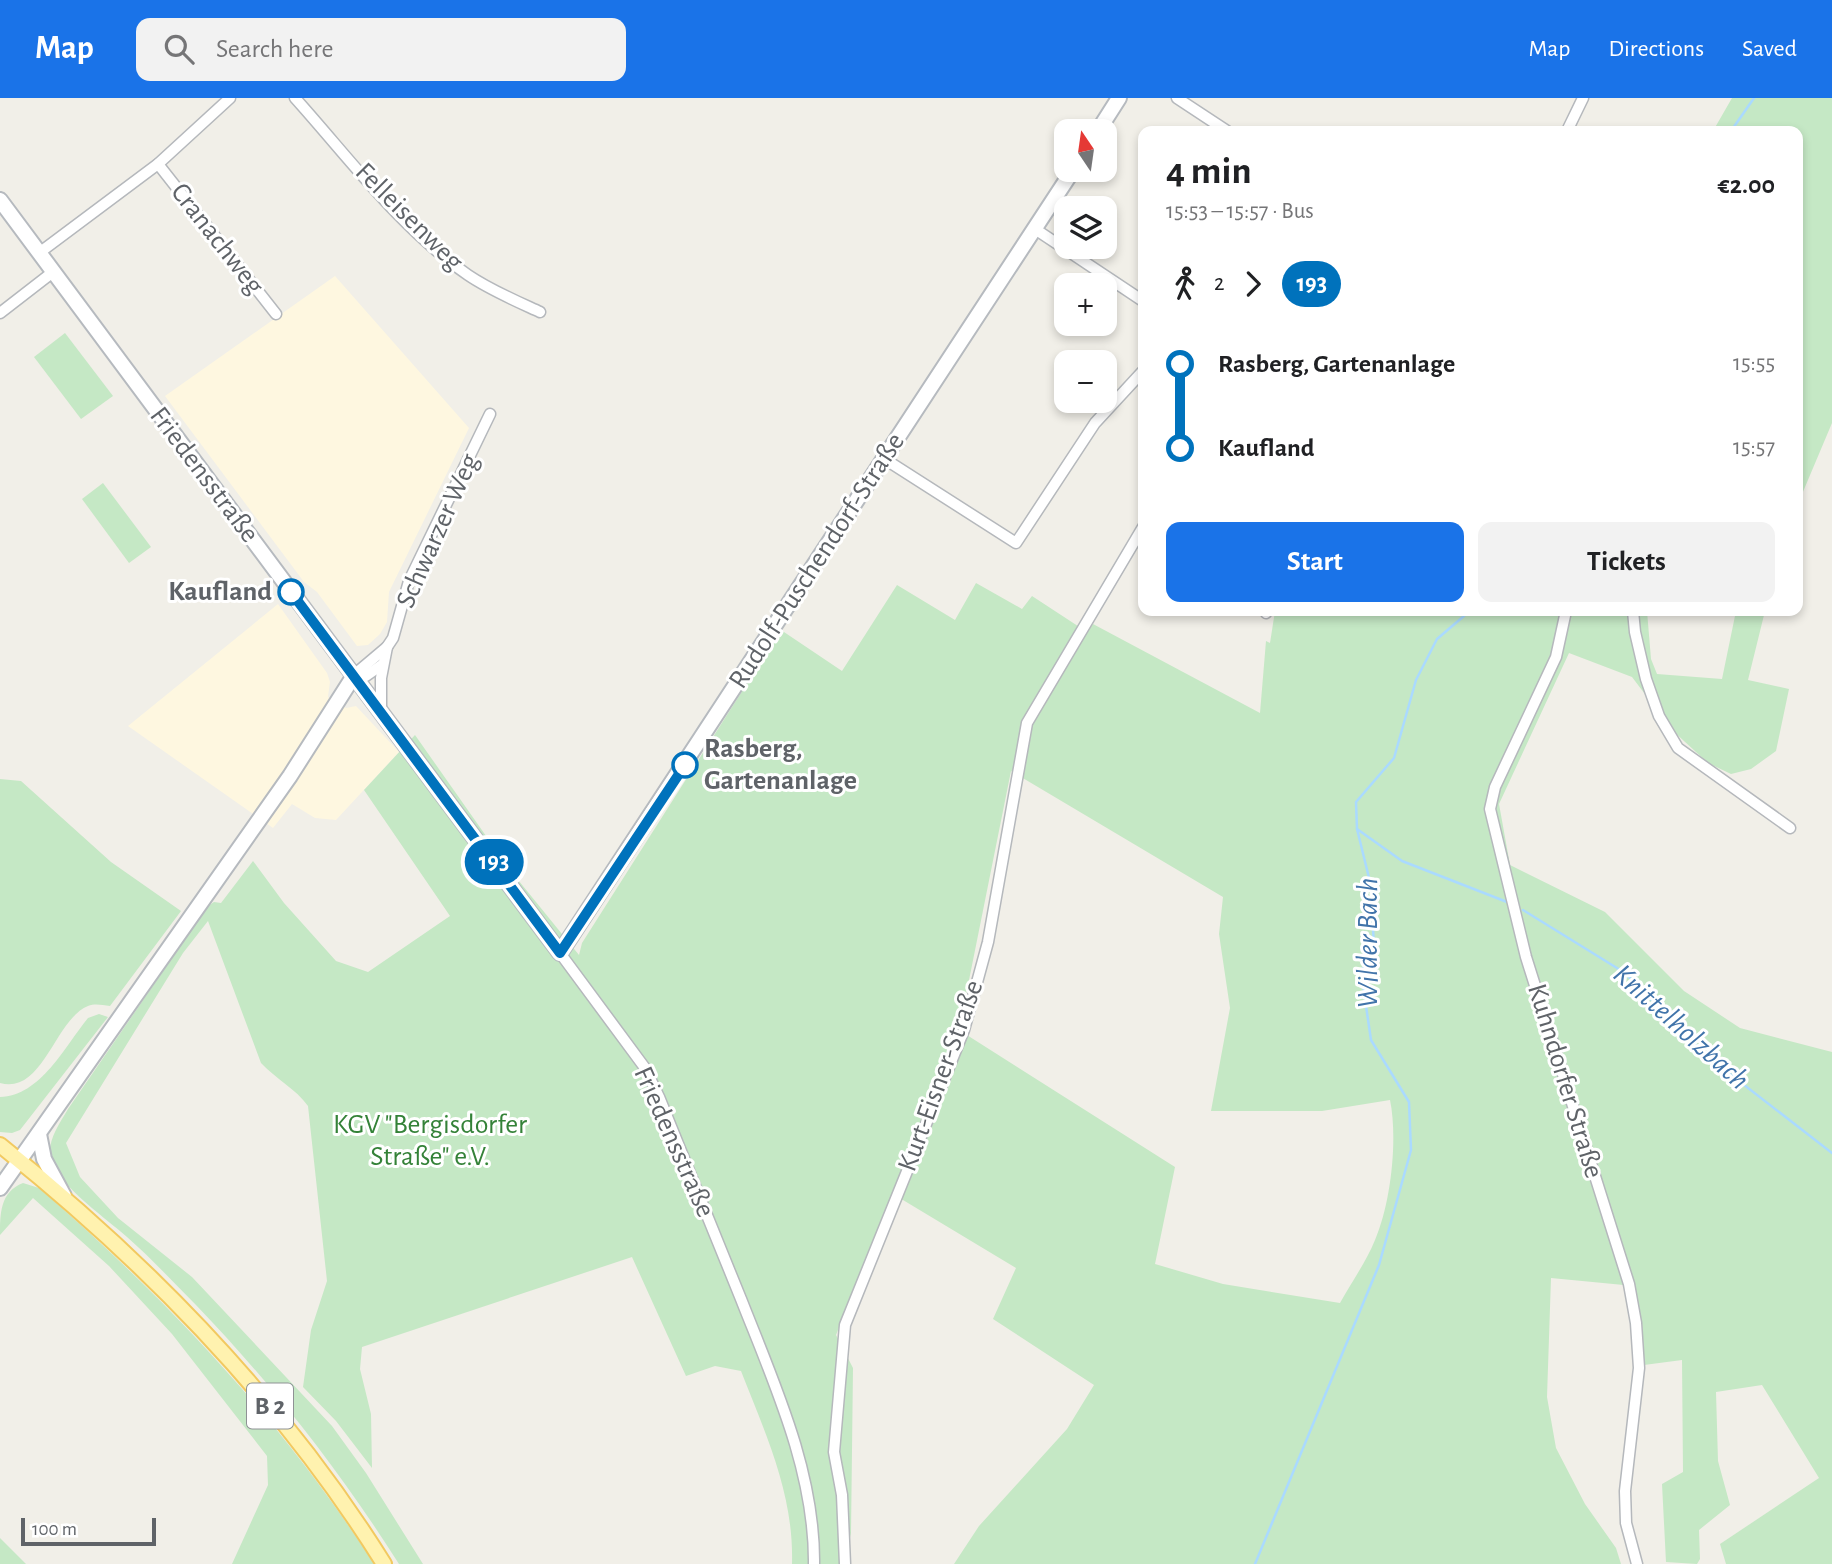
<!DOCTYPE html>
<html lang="en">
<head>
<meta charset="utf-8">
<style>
  :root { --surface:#fff; --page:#f2f2f2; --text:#202124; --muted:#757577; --accent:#1a73e8 }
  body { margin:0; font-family:"Alegreya Sans",sans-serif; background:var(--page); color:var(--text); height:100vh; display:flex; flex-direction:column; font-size:26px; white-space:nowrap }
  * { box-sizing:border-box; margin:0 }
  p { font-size:23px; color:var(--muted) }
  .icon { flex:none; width:38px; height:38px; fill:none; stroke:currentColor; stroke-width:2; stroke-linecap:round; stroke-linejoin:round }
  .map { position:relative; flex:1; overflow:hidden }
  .side { position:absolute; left:1138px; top:28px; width:665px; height:490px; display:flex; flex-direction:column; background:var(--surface); border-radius:14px; box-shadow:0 4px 10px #0003 }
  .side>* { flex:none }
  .badge { padding:0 14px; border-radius:23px; font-size:24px; line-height:46px }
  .needle { width:46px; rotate:347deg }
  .controls { position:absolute; left:1054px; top:21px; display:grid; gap:14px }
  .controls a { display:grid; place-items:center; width:63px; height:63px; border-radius:14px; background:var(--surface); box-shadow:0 4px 10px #0003; font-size:35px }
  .scale { position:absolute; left:21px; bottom:18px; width:135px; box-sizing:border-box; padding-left:7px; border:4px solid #5f6368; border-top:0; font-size:19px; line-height:24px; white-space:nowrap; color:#5f6368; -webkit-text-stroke:5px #fff; paint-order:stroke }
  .map>.badge { position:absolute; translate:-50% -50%; box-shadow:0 0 0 4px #fff }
  .legs { display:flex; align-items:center; gap:10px; height:77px; padding:0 28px; font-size:23px }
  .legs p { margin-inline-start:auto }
  .head { display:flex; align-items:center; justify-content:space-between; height:119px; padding:0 28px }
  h1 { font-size:38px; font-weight:700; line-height:52px }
  .button { display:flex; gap:14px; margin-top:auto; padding:14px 28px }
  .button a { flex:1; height:80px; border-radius:14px; background:var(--accent); color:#fff; font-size:28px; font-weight:700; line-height:80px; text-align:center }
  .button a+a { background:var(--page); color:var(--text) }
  ul { padding:0 28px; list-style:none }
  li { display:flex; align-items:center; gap:24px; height:84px; font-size:26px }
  li i { display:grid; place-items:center; width:10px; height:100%; margin:0 9px; background:currentColor }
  li i::after { content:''; width:18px; height:18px; margin:-9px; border:5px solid; border-radius:50%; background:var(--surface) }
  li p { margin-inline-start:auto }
  li:first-child i { background:linear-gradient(#0000 50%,currentColor 0) }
  li:last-child i { background:linear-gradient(currentColor 50%,#0000 0) }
  header { display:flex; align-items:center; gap:42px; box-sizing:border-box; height:98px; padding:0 35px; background:var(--accent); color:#fff }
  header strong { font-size:33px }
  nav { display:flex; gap:38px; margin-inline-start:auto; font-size:24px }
  .search { width:490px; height:63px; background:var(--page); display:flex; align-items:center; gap:18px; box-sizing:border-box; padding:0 24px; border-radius:14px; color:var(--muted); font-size:26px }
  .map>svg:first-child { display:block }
</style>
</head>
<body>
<header>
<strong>Map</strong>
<div class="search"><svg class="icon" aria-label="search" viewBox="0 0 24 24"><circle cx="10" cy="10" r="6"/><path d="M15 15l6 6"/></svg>Search here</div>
<nav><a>Map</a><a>Directions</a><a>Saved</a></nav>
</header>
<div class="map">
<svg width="1832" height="1466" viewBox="0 0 1832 1466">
  <rect width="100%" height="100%" fill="#f1efe8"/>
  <g fill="#fef7e0">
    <polygon points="335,178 469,330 389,494 387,524 380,536 368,547 357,548 317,494 304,484 165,298"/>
    <polygon points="278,506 327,575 330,584 328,599 346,610 356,608 399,654 336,722 315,720 292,706 273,730 128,628"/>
  </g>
  <g fill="#c5e8c5" fill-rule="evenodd">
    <polygon points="1732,0 1832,0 1832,325 1797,408 1797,33 1713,33"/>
    <polygon points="65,235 113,298 81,321 34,259"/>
    <polygon points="103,385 151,449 129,465 82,401"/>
    <path d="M976 485 1022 511 1032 498 1087 534 1093 526 1260 615 1266 543 1270 545 1275 513H1647L1651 561 1657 576 1722 581 1736 513H1765L1748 582 1789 591 1776 653 1751 671 1731 676 1708 665 1672 632 1632 579 1569 555 1499 706 1510 767 1605 814 1684 893 1740 930 1832 954V1466H1726L1720 1446 1819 1380 1762 1287 1716 1294 1718 1363 1730 1407 1699 1432 1700 1461 1697 1466 1666 1464 1662 1386 1683 1374 1682 1262 1644 1267 1642 1225 1634 1188 1551 1180 1547 1299 1556 1350 1585 1406 1616 1450 1621 1466H954L979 1428 1067 1331 1094 1287 993 1221 1016 1170 893 1096 836 1237 853 1270 851 1435 844 1466H792C794 1396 766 1337 741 1273L715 1268 686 1278 632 1159 362 1249 360 1271 371 1316 372 1370 336 1323 303 1289 311 1232 327 1183 308 1008C296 991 276 981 261 965L208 823 183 855 66 1045 80 1079 118 1120 192 1179 332 1328 366 1375 423 1466H399C340 1373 272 1286 196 1207 173 1184 151 1160 127 1139 103 1118 72 1097 54 1070 42 1050 58 1028 68 1011L208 808 214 804 221 805 253 763 284 805 336 863 368 874 450 818 364 692 415 637 510 772 579 857 582 845 781 532 842 573 897 487 955 522ZM1011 673 1223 799 1219 836 1230 910 1211 1013H1322L1390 1002C1398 1041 1391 1105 1375 1142 1366 1164 1351 1185 1340 1205L1223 1186 1155 1166 1175 1069 959 932Z"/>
    <path d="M0 681 21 683 111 764 181 813 110 908C102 907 95 905 88 908 55 921 43 997 0 985Z"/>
    <path d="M99 916 108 919 20 1032 12 1035 0 1034V999C41 998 65 948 88 920Z"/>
    <path d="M23 1085 39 1090C166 1200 282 1323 374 1466H232L268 1387 267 1358 172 1236 109 1168 33 1100 0 1137C0 1116 0 1094 23 1085Z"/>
    <polygon points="0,1440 26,1466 0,1466"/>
  </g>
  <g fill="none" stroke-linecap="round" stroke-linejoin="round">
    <g stroke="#aadaff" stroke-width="2.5">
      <polyline points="1731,33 1754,0"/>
      <polyline points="1357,731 1402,763 1507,804"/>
      <polyline points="1523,812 1625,875 1708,959 1832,1055"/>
      <polyline points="1255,1466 1379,1167 1411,1052 1409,1004 1371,942 1361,874 1374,851 1371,788 1357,731 1356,704 1394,660 1416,582 1437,541 1464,518 1466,513"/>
    </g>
    <g stroke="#b5b8bc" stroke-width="13">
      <g id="street">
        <path d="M295 0C349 60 401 131 468 177 490 192 516 203 540 214"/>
        <polyline points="1177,0 1227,33"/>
        <polyline points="1567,33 1583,0"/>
        <polyline points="158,66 276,216"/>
        <polyline points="1035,131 1143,203"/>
        <polyline points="39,155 158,66 230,0"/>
        <polyline points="0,215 53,174"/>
        <polyline points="883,360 1016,445 1095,325 1143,273"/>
        <polyline points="1566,513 1556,559 1495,689 1490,711 1526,859 1629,1186 1636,1225 1639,1270 1625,1393 1626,1425 1637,1466"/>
        <polyline points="1633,513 1635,534 1646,581 1659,618 1678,650 1790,730"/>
        <polyline points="1266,515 1267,513"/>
        <polyline points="355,576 387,549 393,540 409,483 490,316"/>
        <polyline points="355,576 366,578 383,566"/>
        <polyline points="381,610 381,580 387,549"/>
        <path d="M560 855 645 970 659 999C686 1066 714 1134 741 1201 774 1285 815 1374 814 1466"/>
        <polyline points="845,1466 842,1397 834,1354 845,1227 964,932 988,844 1027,625 1143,429"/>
      </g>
    </g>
    <g stroke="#b6babf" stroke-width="18">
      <g id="secondary">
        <polyline points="1098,33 1119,0"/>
        <polyline points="0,102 560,855 1073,72"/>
        <polyline points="39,1036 44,1061 64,1098"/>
        <polyline points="0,1090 290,678 355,576"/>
      </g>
    </g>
    <g stroke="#f2c960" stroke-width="18">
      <path id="primary" d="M0 1047C149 1166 283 1304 384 1466"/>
    </g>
    <use href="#street" stroke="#fff" stroke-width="10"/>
    <use href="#secondary" stroke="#fff" stroke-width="14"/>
    <use href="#primary" stroke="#fff2af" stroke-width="14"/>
  </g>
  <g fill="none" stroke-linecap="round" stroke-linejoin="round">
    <g stroke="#fff" stroke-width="16">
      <polyline id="line-1" points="291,494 560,855 685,667"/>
    </g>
    <use href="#line-1" stroke="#0072bc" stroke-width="10"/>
  </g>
  <g fill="#fff" stroke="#0072bc" stroke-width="3.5">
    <circle cx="291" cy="494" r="12"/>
    <circle cx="685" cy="667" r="12"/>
  </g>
  <g text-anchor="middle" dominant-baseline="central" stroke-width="6" stroke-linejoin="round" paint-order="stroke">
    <rect fill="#fff" stroke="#8f9295" stroke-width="2" x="247" y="1285.5" width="46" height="45" rx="5"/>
    <g font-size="26" font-weight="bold" fill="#5f6368">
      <text x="270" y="1308">B 2</text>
    </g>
    <g font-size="28" fill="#5f6368" stroke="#fff">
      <text transform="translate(409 119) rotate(45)">Felleisenweg</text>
      <text transform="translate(217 141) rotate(52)">Cranachweg</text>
      <text transform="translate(204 377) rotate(53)">Friedensstraße</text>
      <text transform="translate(438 433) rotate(-66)">Schwarzer Weg</text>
      <text transform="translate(817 463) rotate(-57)">Rudolf-Puschendorf-Straße</text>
      <text transform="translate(941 978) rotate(-70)">Kurt-Eisner-Straße</text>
      <text transform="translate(1565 983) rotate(73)">Kuhndorfer Straße</text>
      <text transform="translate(674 1044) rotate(66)">Friedensstraße</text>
    </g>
    <g font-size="28" font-weight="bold" fill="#5f6368" stroke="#fff" text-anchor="end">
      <text x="272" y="494">Kaufland</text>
      <text x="704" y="651" text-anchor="start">Rasberg,<tspan x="704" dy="32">Gartenanlage</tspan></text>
    </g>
    <g font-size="28" fill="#348238" stroke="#fff">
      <text x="430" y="1027">KGV "Bergisdorfer<tspan x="430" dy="32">Straße" e.V.</tspan></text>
    </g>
    <g font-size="30" font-style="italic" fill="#4174aa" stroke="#fff">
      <text transform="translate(1368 845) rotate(-90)">Wilder Bach</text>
      <text transform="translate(1681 929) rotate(42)">Knittelholzbach</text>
    </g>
  </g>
</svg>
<div class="controls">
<a><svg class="needle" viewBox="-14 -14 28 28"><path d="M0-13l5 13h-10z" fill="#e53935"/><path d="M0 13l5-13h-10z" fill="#757577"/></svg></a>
<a><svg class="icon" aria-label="layers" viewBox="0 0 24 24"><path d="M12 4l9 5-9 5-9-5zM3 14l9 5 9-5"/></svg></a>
<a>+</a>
<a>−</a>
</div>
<div class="scale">100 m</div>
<b class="badge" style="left:494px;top:764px;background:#0072bc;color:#fff">193</b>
<section class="side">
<div class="head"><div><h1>4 min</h1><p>15:53 – 15:57 · Bus</p></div><b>€2.00</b></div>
<div class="legs"><svg class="icon" aria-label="walk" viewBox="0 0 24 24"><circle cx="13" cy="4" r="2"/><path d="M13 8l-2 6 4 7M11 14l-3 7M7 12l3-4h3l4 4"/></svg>2<svg class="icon" aria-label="forward" viewBox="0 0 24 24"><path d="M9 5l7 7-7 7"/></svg><b class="badge" style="background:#0072bc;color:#fff">193</b></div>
<ul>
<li><i style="color:#0072bc"></i><b>Rasberg, Gartenanlage</b><p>15:55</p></li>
<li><i style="color:#0072bc"></i><b>Kaufland</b><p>15:57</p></li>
</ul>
<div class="button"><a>Start</a><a>Tickets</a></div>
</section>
</div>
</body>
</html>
